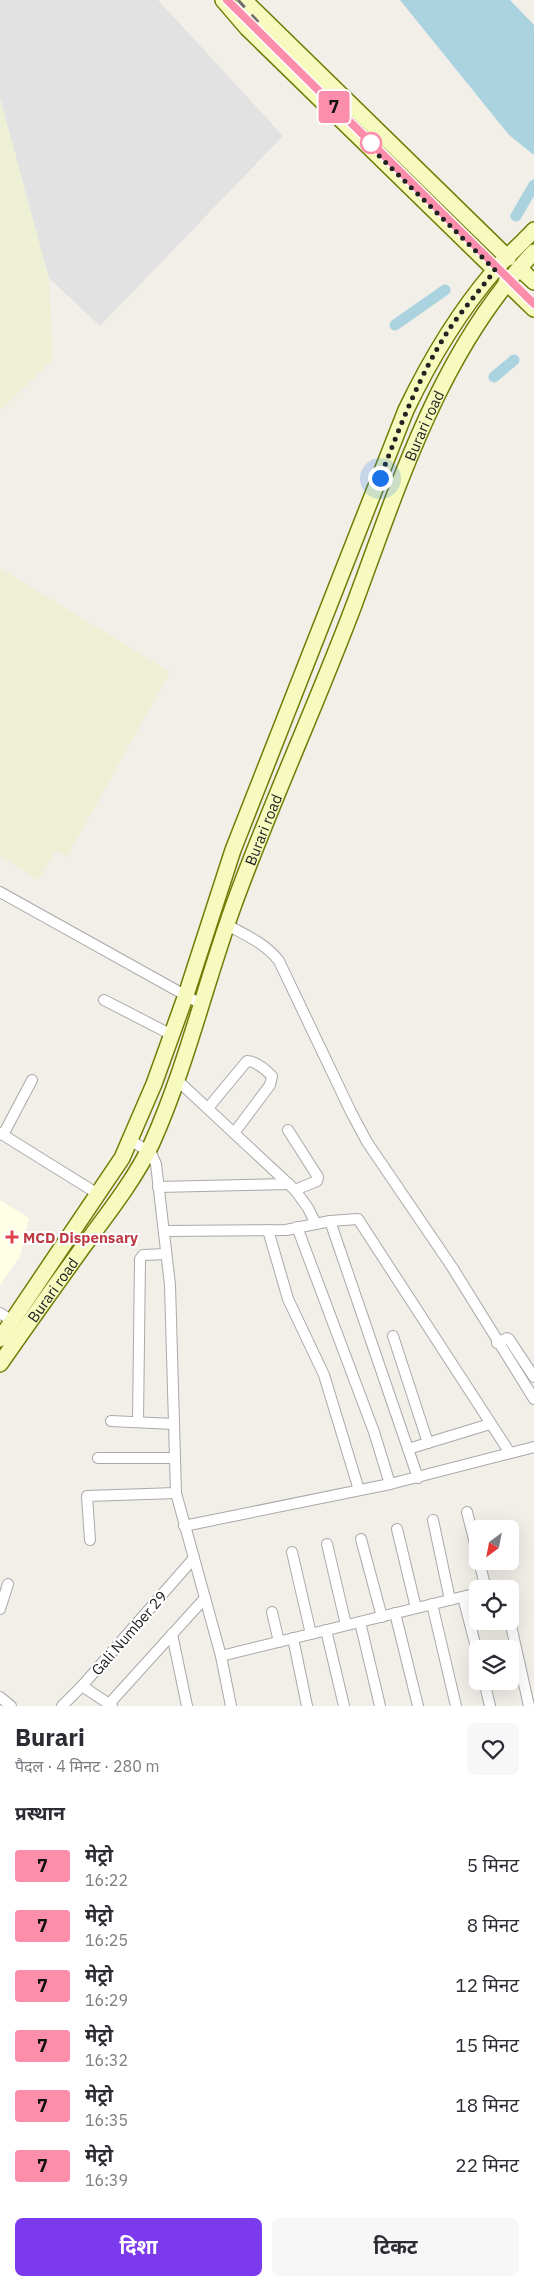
<!DOCTYPE html>
<html lang="hi">
<head>
<meta charset="utf-8">
<style>
  :root { --surface:#fff; --page:#f7f7f7; --text:#2b2b33; --muted:#7c7c81; --accent:#7c3aed }
  body { margin:0; font-family:"IBM Plex Sans","Noto Sans Devanagari",sans-serif; background:var(--page); color:var(--text); height:100vh; display:flex; flex-direction:column; font-size:19px; white-space:nowrap }
  * { box-sizing:border-box; margin:0 }
  p { font-size:16px; color:var(--muted) }
  .icon { flex:none; width:28px; height:28px; fill:none; stroke:currentColor; stroke-width:2; stroke-linecap:round; stroke-linejoin:round }
  .map { position:relative; height:1706px; overflow:hidden }
  .drawer { display:flex; flex-direction:column; background:var(--surface); flex:1 }
  .drawer>* { flex:none }
  .badge { padding:0 10px; border-radius:4px; font-size:18px; line-height:32px }
  .needle { width:32px; rotate:212deg }
  .tools { position:absolute; left:469px; top:1520px; display:grid; gap:10px }
  .tools a { display:grid; place-items:center; width:50px; height:50px; border-radius:8px; background:var(--surface); box-shadow:0 5px 20px #0002; font-size:25px }
  .you { position:absolute; width:25px; height:25px; margin:-12px; border:4px solid #fff; border-radius:50%; background:#1a73e8; box-shadow:0 0 0 8px #1a73e833 }
  .map>.badge { position:absolute; translate:-50% -50%; box-shadow:0 0 0 2px #fff }
  h2 { padding:0 15px; font-size:19px; line-height:45px }
  .round { display:grid; place-items:center; flex:none; width:52px; height:52px; border-radius:8px; background:var(--page) }
  .head { display:flex; align-items:center; justify-content:space-between; height:85px; padding:0 15px }
  h1 { font-size:24px; font-weight:700; line-height:38px }
  .button { display:flex; gap:10px; margin-top:auto; padding:10px 15px }
  .button a { flex:1; height:58px; border-radius:8px; background:var(--accent); color:#fff; font-size:20px; font-weight:700; line-height:58px; text-align:center }
  .button a+a { background:var(--page); color:var(--text) }
  ul { padding:0; list-style:none }
  li { display:flex; align-items:center; gap:15px; height:60px; padding:0 15px }
  li div { flex:1 }
  li b { display:block; font-size:19px }
  li em { font-style:normal }
  li .badge { min-width:55px; font-weight:700; text-align:center }
  .map>svg:first-child { display:block }
</style>
</head>
<body>
<div class="map">
<svg width="534" height="1706" viewBox="0 0 534 1706">
  <rect width="100%" height="100%" fill="#f2efe9"/>
  <polygon fill="#ffffe5" points="0,1200 29,1218 20,1256 0,1285"/>
  <g fill="#eef0d5">
    <polygon points="0,98 49,278 53,359 0,411"/>
    <polygon points="0,568 170,672 67,857 56,851 38,880 0,856"/>
  </g>
  <polygon fill="#e2e2e2" points="0,0 158,0 283,136 100,326 49,278 0,98"/>
  <polygon fill="#aad3df" points="400,0 510,0 534,25 534,155 509,135"/>
  <g fill="none" stroke-linecap="round" stroke-linejoin="round">
    <g stroke="#aad3df" stroke-width="11">
      <polyline points="516,216 534,185"/>
      <polyline points="395,325 445,290"/>
      <polyline points="494,377 514,360"/>
    </g>
    <g stroke="#a9a9a9" stroke-width="12">
      <g id="street">
        <polyline points="0,892 201,1004"/>
        <path d="M227 925C246 935 266 944 279 961L351 1112 367 1142 452 1267 534 1399"/>
        <polyline points="104,1000 172,1035"/>
        <polyline points="176,1079 295,1190 308,1208 316,1224"/>
        <path d="M208 1108 247 1061C256 1061 266 1070 272 1076L270 1085 234 1133"/>
        <polyline points="288,1130 318,1177 317,1181 295,1190"/>
        <polyline points="0,1133 98,1194"/>
        <polyline points="3,1135 32,1080"/>
        <polyline points="130,1140 151,1153 156,1164 170,1285 176,1493 221,1656 231,1706"/>
        <polyline points="158,1187 289,1184"/>
        <polyline points="330,1221 418,1478"/>
        <polyline points="297,1227 374,1432 390,1484"/>
        <polyline points="268,1230 288,1299 324,1375 359,1490"/>
        <polyline points="165,1231 286,1230 330,1221 358,1219 510,1453"/>
        <polyline points="0,1313 12,1321"/>
        <polyline points="393,1336 428,1443"/>
        <polyline points="497,1343 507,1338 509,1339 534,1377"/>
        <polyline points="111,1421 173,1424"/>
        <polyline points="138,1422 140,1259 143,1255 166,1254"/>
        <polyline points="408,1449 490,1424"/>
        <polyline points="98,1458 174,1458"/>
        <polyline points="467,1512 478,1555"/>
        <polyline points="433,1520 450,1600"/>
        <polyline points="184,1526 390,1484 534,1447"/>
        <polyline points="397,1529 416,1608"/>
        <polyline points="361,1539 382,1617"/>
        <polyline points="90,1540 87,1496 176,1493"/>
        <polyline points="327,1544 346,1625"/>
        <polyline points="292,1552 311,1634"/>
        <polyline points="479,1561 486,1589"/>
        <polyline points="495,1589 500,1589"/>
        <polyline points="463,1597 478,1655"/>
        <polyline points="432,1604 456,1706"/>
        <polyline points="0,1609 8,1584"/>
        <polyline points="272,1612 279,1642"/>
        <polyline points="395,1613 418,1706"/>
        <polyline points="510,1621 529,1706"/>
        <polyline points="360,1622 380,1706"/>
        <polyline points="326,1630 344,1706"/>
        <polyline points="172,1634 187,1706"/>
        <polyline points="293,1638 307,1706"/>
        <polyline points="221,1656 478,1593"/>
        <polyline points="484,1681 490,1706"/>
        <polyline points="82,1686 112,1706"/>
        <polyline points="0,1697 11,1706"/>
        <polyline points="109,1704 205,1598"/>
        <polyline points="62,1706 82,1686 194,1558"/>
      </g>
    </g>
    <g stroke="#707d05" stroke-width="18">
      <g id="secondary">
        <polyline points="223,0 247,28 495,270"/>
        <polyline points="244,0 508,258"/>
        <polyline points="519,268 534,282"/>
        <polyline points="506,282 534,309"/>
        <path d="M0 1339 122 1158 154 1084 186 995 233 850 406 410C430 360 458 313 494 271 506 257 521 244 534 230"/>
        <path id="s1" d="M0 1364C27 1325 55 1286 83 1247 106 1216 136 1178 152 1143 186 1067 205 985 233 907 270 805 316 706 354 605 400 481 441 349 534 252"/>
      </g>
    </g>
    <use href="#street" stroke="#fff" stroke-width="10"/>
    <use href="#secondary" stroke="#f7fabf" stroke-width="15"/>
    <g stroke="#707070" stroke-width="3" stroke-dasharray="10 10" stroke-linecap="butt">
      <polyline points="227,0 534,304"/>
      <polyline points="238,0 260,24"/>
    </g>
  </g>
  <g fill="none" stroke-linecap="round" stroke-linejoin="round">
    <g stroke="#fff" stroke-width="11">
      <polyline id="line" points="227,0 534,304"/>
    </g>
    <use href="#line" stroke="#fc8eac" stroke-width="8"/>
    <path stroke="#222" stroke-width="5" stroke-dasharray="0 9" d="M371 143 369 146 495 270C480 290 464 308 450 328 419 375 400 427 380 478"/>
  </g>
  <circle fill="#fff" stroke="#fc8eac" stroke-width="2.5" cx="371" cy="143" r="10"/>
  <path fill="#e0444e" stroke="#fff" stroke-width="2" d="M9.5 1229.5h5v5h5v5h-5v5h-5v-5h-5v-5h5z"/>
  <g text-anchor="middle" dominant-baseline="central" stroke-width="4" stroke-linejoin="round" paint-order="stroke">
    <g font-size="15" fill="#222" stroke="#fff">
      <text stroke="none"><textPath href="#s1" startOffset="1036">Burari road</textPath></text>
      <text stroke="none"><textPath href="#s1" startOffset="601">Burari road</textPath></text>
      <text stroke="none"><textPath href="#s1" startOffset="91">Burari road</textPath></text>
      <text transform="translate(129 1633) rotate(-49)">Gali Number 29</text>
    </g>
    <g font-size="15" font-weight="bold" fill="#be3a42" stroke="#fff" text-anchor="start">
      <text x="23" y="1237">MCD Dispensary</text>
    </g>
  </g>
</svg>
<div class="tools">
<a><svg class="needle" viewBox="-14 -14 28 28"><path d="M0-13l5 13h-10z" fill="#e53935"/><path d="M0 13l5-13h-10z" fill="#7c7c81"/></svg></a>
<a><svg class="icon" aria-label="locate" viewBox="0 0 24 24"><circle cx="12" cy="12" r="6"/><path d="M12 2v4M12 18v4M2 12h4M18 12h4"/></svg></a>
<a><svg class="icon" aria-label="layers" viewBox="0 0 24 24"><path d="M12 4l9 5-9 5-9-5zM3 14l9 5 9-5"/></svg></a>
</div>
<div class="you" style="left:380px;top:478px"></div>
<b class="badge" style="left:334px;top:107px;background:#fc8eac;color:#111">7</b>
</div>
<section class="drawer">
<div class="head"><div><h1>Burari</h1><p>पैदल · 4 मिनट · 280 m</p></div><a class="round"><svg class="icon" aria-label="heart" viewBox="0 0 24 24"><path d="M12 20l-8-8c-3-5 5-10 8-4 3-6 11-1 8 4z"/></svg></a></div>
<h2>प्रस्थान</h2>
<ul>
<li><span class="badge" style="background:#fc8eac;color:#111">7</span><div><b>मेट्रो</b><p>16:22</p></div><em>5 मिनट</em></li>
<li><span class="badge" style="background:#fc8eac;color:#111">7</span><div><b>मेट्रो</b><p>16:25</p></div><em>8 मिनट</em></li>
<li><span class="badge" style="background:#fc8eac;color:#111">7</span><div><b>मेट्रो</b><p>16:29</p></div><em>12 मिनट</em></li>
<li><span class="badge" style="background:#fc8eac;color:#111">7</span><div><b>मेट्रो</b><p>16:32</p></div><em>15 मिनट</em></li>
<li><span class="badge" style="background:#fc8eac;color:#111">7</span><div><b>मेट्रो</b><p>16:35</p></div><em>18 मिनट</em></li>
<li><span class="badge" style="background:#fc8eac;color:#111">7</span><div><b>मेट्रो</b><p>16:39</p></div><em>22 मिनट</em></li>
</ul>
<div class="button"><a>दिशा</a><a>टिकट</a></div>
</section>
</body>
</html>
